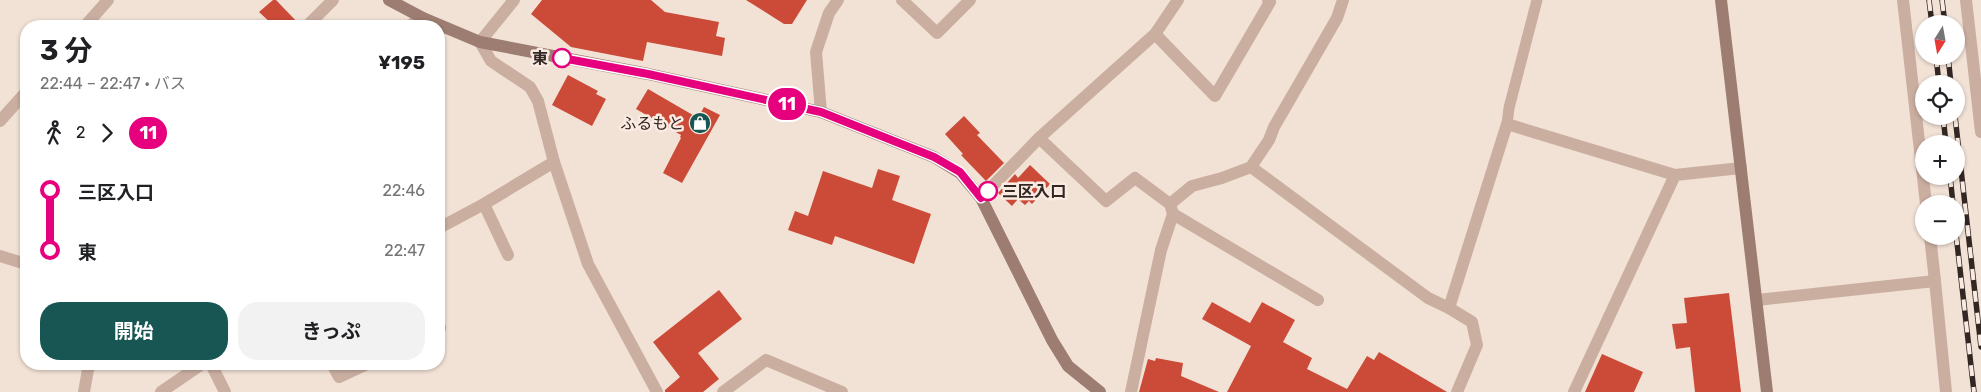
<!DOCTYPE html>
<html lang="ja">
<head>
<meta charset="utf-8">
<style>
  :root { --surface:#fff; --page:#f2f2f2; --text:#202124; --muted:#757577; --accent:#185653 }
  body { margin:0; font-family:Rubik,"Noto Sans JP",sans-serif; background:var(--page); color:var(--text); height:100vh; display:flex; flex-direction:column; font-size:19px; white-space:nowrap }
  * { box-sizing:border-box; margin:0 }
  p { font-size:16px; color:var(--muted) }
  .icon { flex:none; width:28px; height:28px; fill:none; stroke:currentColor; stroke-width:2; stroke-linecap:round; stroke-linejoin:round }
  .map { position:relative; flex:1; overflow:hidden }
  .details { position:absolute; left:20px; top:20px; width:425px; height:350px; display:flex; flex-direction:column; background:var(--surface); border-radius:20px; box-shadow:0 1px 4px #0004 }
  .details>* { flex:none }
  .badge { padding:0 10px; border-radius:16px; font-size:18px; line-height:32px }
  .needle { width:32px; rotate:191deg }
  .fabs { position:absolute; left:1915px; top:15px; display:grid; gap:10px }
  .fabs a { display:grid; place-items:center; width:50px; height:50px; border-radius:50%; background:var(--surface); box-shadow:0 1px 4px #0004; font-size:25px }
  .map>.badge { position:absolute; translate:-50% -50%; box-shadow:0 0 0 2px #fff }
  .legs { display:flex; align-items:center; gap:8px; height:55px; padding:0 20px; font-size:16px }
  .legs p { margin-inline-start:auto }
  .overview { display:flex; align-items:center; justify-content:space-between; height:85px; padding:0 20px }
  h1 { font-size:28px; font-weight:700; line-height:38px }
  .action { display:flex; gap:10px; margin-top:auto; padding:10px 20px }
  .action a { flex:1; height:58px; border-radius:20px; background:var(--accent); color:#fff; font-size:20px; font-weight:700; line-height:58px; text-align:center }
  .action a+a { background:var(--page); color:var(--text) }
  ul { padding:0 20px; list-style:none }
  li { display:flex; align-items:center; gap:18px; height:60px; font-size:19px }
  li i { display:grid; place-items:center; width:8px; height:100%; margin:0 6px; background:currentColor }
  li i::after { content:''; width:12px; height:12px; margin:-6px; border:4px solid; border-radius:50%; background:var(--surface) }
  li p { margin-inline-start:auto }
  li:first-child i { background:linear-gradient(#0000 50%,currentColor 0) }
  li:last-child i { background:linear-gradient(currentColor 50%,#0000 0) }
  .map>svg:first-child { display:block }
</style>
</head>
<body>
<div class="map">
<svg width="1981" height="392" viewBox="0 0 1981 392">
  <rect width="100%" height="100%" fill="#f2e1d5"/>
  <g fill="#cc4b38">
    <polygon points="273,0 276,0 299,24 299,26 274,26 259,12"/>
    <polygon points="542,0 651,0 665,12 719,22 716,36 725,38 722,56 647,42 643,61 571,47 531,14"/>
    <polygon points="746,0 807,0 792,24 784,24"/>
    <polygon points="568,75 598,91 596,94 606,99 592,126 552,105"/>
    <polygon points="648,89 698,118 704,107 720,115 682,183 663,173 681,138 680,137 681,135 636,109"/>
    <polygon points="964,116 980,133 977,135 1004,163 986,181 961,155 963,154 945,134"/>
    <polygon points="1030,165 1050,184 1032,204 1029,201 1025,205 1018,199 1012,206 998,193 1015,174 1018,178"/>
    <polygon points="878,169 900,176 892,200 931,214 914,264 835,236 832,245 788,230 795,211 808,216 823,171 872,188"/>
    <polygon points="719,290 742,319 698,353 719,379 703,392 665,392 665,390 680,377 653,342"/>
    <polygon points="1729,293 1741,392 1695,392 1690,347 1676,349 1672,324 1687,323 1684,298"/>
    <polygon points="1212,302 1250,323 1262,302 1295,320 1283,342 1312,358 1307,369 1347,389 1367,356 1374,360 1379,352 1447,392 1227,392 1251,346 1202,319"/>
    <polygon points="1602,354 1643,372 1634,392 1585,392"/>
    <polygon points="1156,358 1183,363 1181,376 1219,392 1139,392 1148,359 1155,361"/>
  </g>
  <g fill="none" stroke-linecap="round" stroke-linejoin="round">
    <polyline stroke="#caafa1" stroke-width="11" points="1507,124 1509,108 1537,0"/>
    <g stroke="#caafa1" stroke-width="12">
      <polyline points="514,0 480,42 491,61 530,87 538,101 554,162 588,264 657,392"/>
      <polyline points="902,0 937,33 970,0"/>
      <polyline points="1903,0 1926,204"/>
      <polyline points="1966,0 1981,132"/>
      <polyline points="85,26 108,0"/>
      <polyline points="307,26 333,0"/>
      <polyline points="409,26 423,18"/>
      <polyline points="1155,34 1215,96 1270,2 1268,0"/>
      <polyline points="821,112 816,52 829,13 838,0"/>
      <polyline points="0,121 26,92"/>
      <polyline points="1039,138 1106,201 1135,178 1170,204"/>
      <polyline points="1251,167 1428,298 1449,308"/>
      <polyline points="981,198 1039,138 1155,34 1178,0"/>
      <polyline points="484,204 508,255"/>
      <polyline points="1173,214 1318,300"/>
      <polyline points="439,228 484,204 554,162"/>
      <polyline points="1930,236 1935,281"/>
      <polyline points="0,256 26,264"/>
      <polyline points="1757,300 1935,281 1946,392"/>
      <polyline points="439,325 440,328 439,329"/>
      <polyline points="211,364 225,392"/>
      <polyline points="332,364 339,377 367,364"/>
      <polyline points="84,392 89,364"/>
      <polyline points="161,392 202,364"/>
      <polyline points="723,392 766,360 842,392"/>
      <polyline points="1131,392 1161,250 1173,214 1170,204 1192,186 1222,178 1251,167 1269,140 1274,127 1337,18 1343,0"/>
      <polyline points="1457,392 1477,345 1472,322 1449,308 1507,124 1675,175"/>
      <polyline points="1574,392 1675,175 1741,168"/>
    </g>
    <g stroke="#9d7d72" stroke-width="12">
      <polyline points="389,0 423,18 480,42 648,74 821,112 934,157 960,173 981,198 1052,340 1068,366 1100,392"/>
      <polyline points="1721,0 1767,392"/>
    </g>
    <g stroke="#332724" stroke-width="5.5">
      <g id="rail">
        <polyline points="1929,0 1932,24"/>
        <polyline points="1942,0 1945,24"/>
        <polyline points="1936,56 1939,84"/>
        <polyline points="1948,56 1951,84"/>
        <polyline points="1943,116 1946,144"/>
        <polyline points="1955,116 1981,347"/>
        <polyline points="1950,176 1953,204"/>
        <polyline points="1956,234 1974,392"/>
      </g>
    </g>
    <use href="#rail" stroke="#f9ebe1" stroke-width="4" stroke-dasharray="11" stroke-linecap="butt"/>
  </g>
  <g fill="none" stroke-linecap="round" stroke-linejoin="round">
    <g stroke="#fff" stroke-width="11">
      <polyline id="line-1" points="562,58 648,74 821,112 934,157 960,172 981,198 988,191"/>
    </g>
    <use href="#line-1" stroke="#e6007e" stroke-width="8"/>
  </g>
  <defs>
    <g id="shop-disc" transform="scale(1.125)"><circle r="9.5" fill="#185653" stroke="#f9ebe1"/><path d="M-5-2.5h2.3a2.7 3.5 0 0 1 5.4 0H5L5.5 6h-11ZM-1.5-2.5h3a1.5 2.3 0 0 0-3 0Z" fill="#fff"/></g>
  </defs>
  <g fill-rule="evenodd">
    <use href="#shop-disc" x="700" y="123"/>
  </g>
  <g fill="#fff" stroke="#e6007e" stroke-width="2.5">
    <circle cx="562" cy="58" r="9"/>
    <circle cx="988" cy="191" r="9"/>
  </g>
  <g text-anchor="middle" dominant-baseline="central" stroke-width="5" stroke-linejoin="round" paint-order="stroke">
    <g font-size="16" font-weight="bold" fill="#332724" stroke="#f9ebe1" text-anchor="end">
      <text x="548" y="58">東</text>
      <text x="1002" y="191" text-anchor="start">三区入口</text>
    </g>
    <g font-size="16" fill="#332724" stroke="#f9ebe1" text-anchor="end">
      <text x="684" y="123">ふるもと</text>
    </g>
  </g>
</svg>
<div class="fabs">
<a><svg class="needle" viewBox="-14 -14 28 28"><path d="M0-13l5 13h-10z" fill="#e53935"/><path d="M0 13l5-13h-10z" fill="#757577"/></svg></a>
<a><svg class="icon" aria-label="locate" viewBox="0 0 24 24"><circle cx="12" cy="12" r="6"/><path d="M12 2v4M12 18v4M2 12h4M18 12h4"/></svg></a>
<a>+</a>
<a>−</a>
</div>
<b class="badge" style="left:787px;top:104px;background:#e6007e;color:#fff">11</b>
<section class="details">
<div class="overview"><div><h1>3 分</h1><p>22:44 – 22:47 · バス</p></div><b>¥195</b></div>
<div class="legs"><svg class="icon" aria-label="walk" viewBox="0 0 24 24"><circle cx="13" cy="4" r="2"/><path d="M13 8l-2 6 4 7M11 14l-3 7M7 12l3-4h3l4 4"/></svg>2<svg class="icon" aria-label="forward" viewBox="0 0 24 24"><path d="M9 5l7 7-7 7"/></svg><b class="badge" style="background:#e6007e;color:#fff">11</b></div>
<ul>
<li><i style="color:#e6007e"></i><b>三区入口</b><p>22:46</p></li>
<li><i style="color:#e6007e"></i><b>東</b><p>22:47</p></li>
</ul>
<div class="action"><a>開始</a><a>きっぷ</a></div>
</section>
</div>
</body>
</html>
